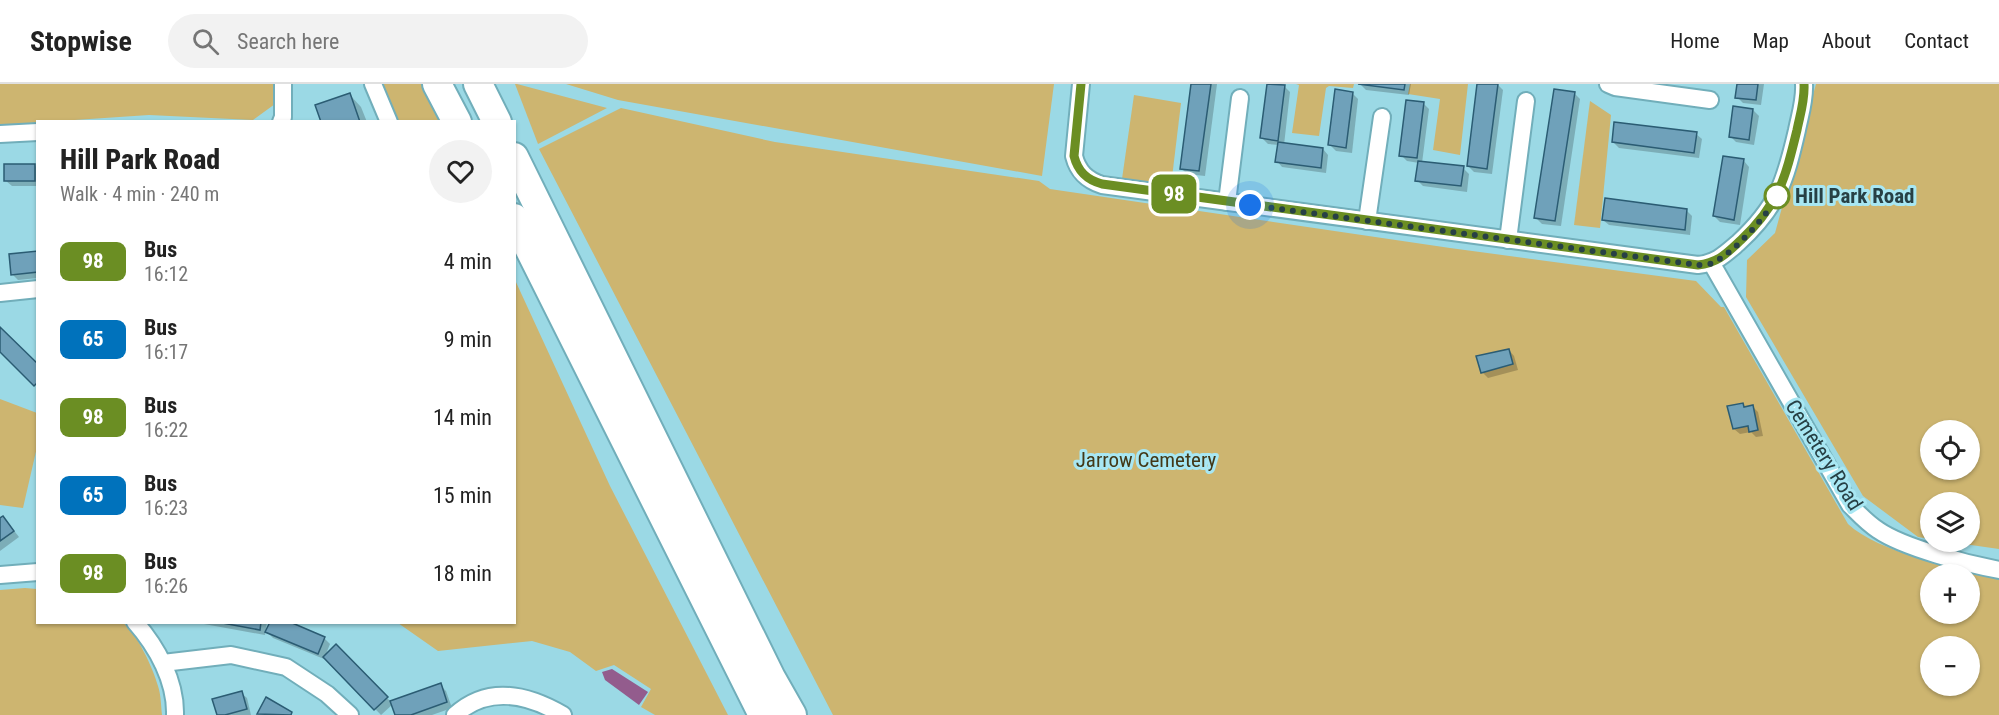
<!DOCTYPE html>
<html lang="en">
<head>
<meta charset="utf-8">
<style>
  :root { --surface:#fff; --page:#f2f2f2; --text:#222; --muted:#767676; --line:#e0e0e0 }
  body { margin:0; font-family:"Roboto Condensed",sans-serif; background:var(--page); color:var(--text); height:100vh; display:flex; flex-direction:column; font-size:22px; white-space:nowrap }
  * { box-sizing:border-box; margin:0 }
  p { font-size:20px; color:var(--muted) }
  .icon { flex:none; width:33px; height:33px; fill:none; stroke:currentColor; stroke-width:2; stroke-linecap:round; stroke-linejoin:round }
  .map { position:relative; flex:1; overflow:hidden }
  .side { position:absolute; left:36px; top:36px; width:480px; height:504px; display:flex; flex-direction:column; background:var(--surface); border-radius:0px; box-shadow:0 2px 4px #0004 }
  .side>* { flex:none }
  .badge { padding:0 12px; border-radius:9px; font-size:21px; line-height:39px }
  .buttons { position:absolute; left:1920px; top:336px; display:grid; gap:12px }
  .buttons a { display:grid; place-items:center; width:60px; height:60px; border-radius:50%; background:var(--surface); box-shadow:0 2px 4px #0004; font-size:30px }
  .you { position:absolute; width:30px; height:30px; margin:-15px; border:4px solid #fff; border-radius:50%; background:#1a73e8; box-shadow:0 0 0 9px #1a73e833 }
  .map>.badge { position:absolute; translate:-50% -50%; box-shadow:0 0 0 3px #fff }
  .round { display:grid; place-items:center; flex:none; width:63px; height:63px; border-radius:32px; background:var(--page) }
  .head { display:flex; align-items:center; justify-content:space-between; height:102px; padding:0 24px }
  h1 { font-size:28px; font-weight:800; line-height:45px }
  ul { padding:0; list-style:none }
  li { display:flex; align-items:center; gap:18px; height:78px; padding:0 24px }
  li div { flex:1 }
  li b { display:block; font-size:22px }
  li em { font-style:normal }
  li .badge { min-width:66px; font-weight:700; text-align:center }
  header { display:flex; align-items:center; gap:36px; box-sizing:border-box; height:84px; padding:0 30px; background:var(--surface); border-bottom:2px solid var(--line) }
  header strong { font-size:28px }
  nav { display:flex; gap:33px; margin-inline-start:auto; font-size:21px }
  .search { width:420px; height:54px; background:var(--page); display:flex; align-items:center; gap:15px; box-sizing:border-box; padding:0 21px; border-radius:33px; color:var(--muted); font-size:22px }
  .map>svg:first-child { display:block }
</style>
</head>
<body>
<header>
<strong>Stopwise</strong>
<div class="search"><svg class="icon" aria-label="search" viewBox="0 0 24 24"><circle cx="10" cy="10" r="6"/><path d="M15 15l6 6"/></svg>Search here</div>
<nav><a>Home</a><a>Map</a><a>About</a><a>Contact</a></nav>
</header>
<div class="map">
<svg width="1999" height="631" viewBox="0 0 1999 631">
  <rect width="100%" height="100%" fill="#9bd9e5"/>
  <g fill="#cdb570" fill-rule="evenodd">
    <polygon points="0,0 273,0 275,20 253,36 149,31 0,41"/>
    <polygon points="382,0 426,0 446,37 398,37"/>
    <polygon points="515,0 517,0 607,24 538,60"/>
    <polygon points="566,0 1054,0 1042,92 618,16"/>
    <polygon points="1296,0 1354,0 1353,4 1329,2 1326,4 1319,52 1292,49 1299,1"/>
    <polygon points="1410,0 1468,0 1460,71 1433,66 1440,15 1408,10"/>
    <path d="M1816 0H1999V465L1950 458H1970V418H1930V455L1918 453 1863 412 1746 213 1747 176 1775 149ZM1930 346H1970V386H1930Z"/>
    <polygon points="1134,11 1181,19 1171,102 1122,95"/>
    <polygon points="1590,17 1611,31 1600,144 1574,141"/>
    <path d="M621 24 775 58 1039 97 1050 105 1450 164 1696 197 1721 223H1724L1848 440C1878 468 1958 486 1999 495V631H833L539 65ZM1930 490H1970V530H1930ZM1930 562H1970V602H1930Z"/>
    <polygon points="515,196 610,402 728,631 655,631 641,623 651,605 614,581 596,587 570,568 532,557 438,567 398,539 514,538"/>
    <polygon points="0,315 37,329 37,363 23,424 0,421"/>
    <path d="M25 504 37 505 38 538H122C137 549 153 584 158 602 161 611 161 622 162 631H0V506Z"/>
  </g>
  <polygon fill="#935c8d" points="612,585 648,608 639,621 605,596 602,588"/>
  <g fill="#0003">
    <polygon points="1193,0 1217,0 1205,92 1187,90 1181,84"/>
    <polygon points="1269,0 1284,2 1290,8 1284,61 1323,65 1328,71 1326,89 1282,83 1277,77 1279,61 1268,60 1262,54"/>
    <polygon points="1360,0 1411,0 1409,11 1366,6"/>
    <polygon points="1479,0 1497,0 1503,6 1492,90 1474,88 1468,82"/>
    <polygon points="1739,0 1764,0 1761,21 1743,19 1737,13"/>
    <polygon points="1352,9 1358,15 1352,69 1336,67 1330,61"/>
    <polygon points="1574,9 1580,15 1561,142 1542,140 1536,134"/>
    <polygon points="350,11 361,23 367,38 323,38"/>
    <polygon points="1423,19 1429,25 1422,79 1463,84 1469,90 1467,108 1423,102 1417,96 1419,79 1407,77 1401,71"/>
    <polygon points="1753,26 1759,32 1754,61 1736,58 1730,52"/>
    <polygon points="1696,50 1702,55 1699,74 1619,64 1613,58"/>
    <polygon points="1744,77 1749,83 1740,141 1720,138 1714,132"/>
    <polygon points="34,81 38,85 38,102 12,102 6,97"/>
    <polygon points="1686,126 1692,132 1690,151 1609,141 1603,136"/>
    <polygon points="38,169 38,194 18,196 12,190"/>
    <polygon points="1509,266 1514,272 1518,286 1488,294 1482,288"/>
    <polygon points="1742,320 1746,324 1752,322 1758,328 1763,352 1756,353 1751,348 1740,350 1734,345"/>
    <polygon points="0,436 8,439 19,453 0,467"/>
    <polygon points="193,538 267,538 265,551"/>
    <polygon points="267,548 324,554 330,560 324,575 273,554"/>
    <polygon points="336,562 391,618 440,601 446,607 452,624 432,631 397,631 393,620 381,631 325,573"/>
    <polygon points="241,609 247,614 251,631 218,631"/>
  </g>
  <g fill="#6fa1ba" stroke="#2b5c73" stroke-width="1.5">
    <polygon points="1191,0 1211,0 1199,87 1180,85"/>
    <polygon points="1267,0 1285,1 1278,57 1260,54"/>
    <polygon points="1358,0 1405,0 1404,6"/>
    <polygon points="1477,0 1498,0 1487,85 1467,82"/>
    <polygon points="1737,0 1758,0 1756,16 1735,14"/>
    <polygon points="1335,5 1353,8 1346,64 1328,61"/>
    <polygon points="1554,5 1575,8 1555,137 1534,134"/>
    <polygon points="350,9 360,38 321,38 315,21"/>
    <polygon points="1406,16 1424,18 1417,74 1399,72"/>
    <polygon points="1733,22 1753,25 1749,56 1729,53"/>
    <polygon points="1614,38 1697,48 1694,69 1612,58"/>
    <polygon points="1278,58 1323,64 1321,84 1275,78"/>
    <polygon points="1723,72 1744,75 1734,136 1713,132"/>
    <polygon points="1418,77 1464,82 1461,102 1415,97"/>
    <rect x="4" y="80" width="31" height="17"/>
    <polygon points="1605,114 1687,125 1685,146 1602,136"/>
    <polygon points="38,167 38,188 11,191 9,170"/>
    <polygon points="0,243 38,280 38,298 34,302 0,268"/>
    <polygon points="1509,265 1513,280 1481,289 1476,272"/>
    <polygon points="1743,319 1744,323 1753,321 1758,346 1749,348 1748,342 1733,345 1727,322"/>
    <polygon points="3,432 14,447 0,457 0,434"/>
    <polygon points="217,538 261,538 260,546"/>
    <polygon points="270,538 290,538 325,553 318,570 265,548"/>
    <polygon points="336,560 388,613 374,626 323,573"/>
    <polygon points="441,599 447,618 411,631 395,631 390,617"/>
    <polygon points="242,607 247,625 225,631 217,631 212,615"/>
    <polygon points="266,613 292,628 291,631 257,630"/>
  </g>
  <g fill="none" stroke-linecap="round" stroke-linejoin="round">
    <g stroke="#71aeba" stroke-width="20">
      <g id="minor">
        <polyline points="373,0 389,38"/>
        <path d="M1081 0 1074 72C1078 88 1087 96 1102 101L1698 181C1716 179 1724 171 1738 159 1778 122 1785 98 1797 46 1800 31 1805 16 1804 0"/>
        <polyline points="1608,0 1615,3 1710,16"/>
        <polyline points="281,38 283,33 283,0"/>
        <polyline points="0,50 38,48"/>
        <polyline points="1227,118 1240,14"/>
        <polyline points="1367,137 1382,33"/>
        <polyline points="1508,156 1526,17"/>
        <path d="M1712 180 1850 421C1859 430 1867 439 1878 446 1904 464 1968 480 1999 486"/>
        <polyline points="0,209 38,205"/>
        <polyline points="0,491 38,488"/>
        <path d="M135 538C157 563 176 597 175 631"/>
        <polyline points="163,579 231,571 286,583 327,610 350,631"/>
        <path d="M455 631C488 601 527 610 563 631"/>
      </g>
    </g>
    <g stroke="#71aeba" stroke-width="32">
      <g id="trunk">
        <polyline points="437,0 457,38"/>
        <polyline points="478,0 497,38"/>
        <polyline points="514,73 771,594 792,631"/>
        <polyline points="514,134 763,631"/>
      </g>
    </g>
    <use href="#minor" stroke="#fff" stroke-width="16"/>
    <use href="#trunk" stroke="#fff" stroke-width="28"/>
  </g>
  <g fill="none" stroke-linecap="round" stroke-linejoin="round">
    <g stroke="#fff" stroke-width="14">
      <path id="line" d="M1081 0 1074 72C1078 88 1087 96 1102 100L1698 181C1718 179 1727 169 1741 156 1779 120 1785 95 1797 46 1800 31 1805 16 1804 0"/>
    </g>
    <use href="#line" stroke="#6b8e23" stroke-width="9"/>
    <path stroke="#274045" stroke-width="6" stroke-dasharray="0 10.8" d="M1250 121 1698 181C1702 181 1708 181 1712 179 1732 171 1768 131 1777 112"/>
  </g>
  <circle fill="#fff" stroke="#6b8e23" stroke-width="3" cx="1777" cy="112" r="12"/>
  <g text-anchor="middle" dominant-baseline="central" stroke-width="6" stroke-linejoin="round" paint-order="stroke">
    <g font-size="21" font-weight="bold" fill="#274045" stroke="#a8e7f3" text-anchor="start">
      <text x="1795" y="112">Hill Park Road</text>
    </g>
    <g font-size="21" fill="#274045" stroke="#a8e7f3">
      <text transform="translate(1824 371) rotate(58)">Cemetery Road</text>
    </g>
    <g font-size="21" fill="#433817" stroke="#a8e7f3">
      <text x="1146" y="376">Jarrow Cemetery</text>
    </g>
  </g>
</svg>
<div class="buttons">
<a><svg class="icon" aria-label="locate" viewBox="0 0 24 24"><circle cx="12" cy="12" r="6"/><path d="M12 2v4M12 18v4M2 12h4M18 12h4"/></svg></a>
<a><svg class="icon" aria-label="layers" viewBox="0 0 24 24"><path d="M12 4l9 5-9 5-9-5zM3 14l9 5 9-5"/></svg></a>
<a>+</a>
<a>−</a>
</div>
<div class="you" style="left:1250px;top:121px"></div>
<b class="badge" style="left:1174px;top:110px;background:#6b8e23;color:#fff">98</b>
<section class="side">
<div class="head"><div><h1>Hill Park Road</h1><p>Walk · 4 min · 240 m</p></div><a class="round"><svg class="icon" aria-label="heart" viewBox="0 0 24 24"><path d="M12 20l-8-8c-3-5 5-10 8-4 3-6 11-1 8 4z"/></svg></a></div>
<ul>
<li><span class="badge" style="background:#6b8e23;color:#fff">98</span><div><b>Bus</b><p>16:12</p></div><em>4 min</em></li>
<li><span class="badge" style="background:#0072bc;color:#fff">65</span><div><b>Bus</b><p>16:17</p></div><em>9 min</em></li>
<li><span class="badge" style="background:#6b8e23;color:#fff">98</span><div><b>Bus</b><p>16:22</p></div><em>14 min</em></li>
<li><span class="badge" style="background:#0072bc;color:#fff">65</span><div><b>Bus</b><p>16:23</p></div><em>15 min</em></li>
<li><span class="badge" style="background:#6b8e23;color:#fff">98</span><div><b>Bus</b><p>16:26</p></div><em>18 min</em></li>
</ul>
</section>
</div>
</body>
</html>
